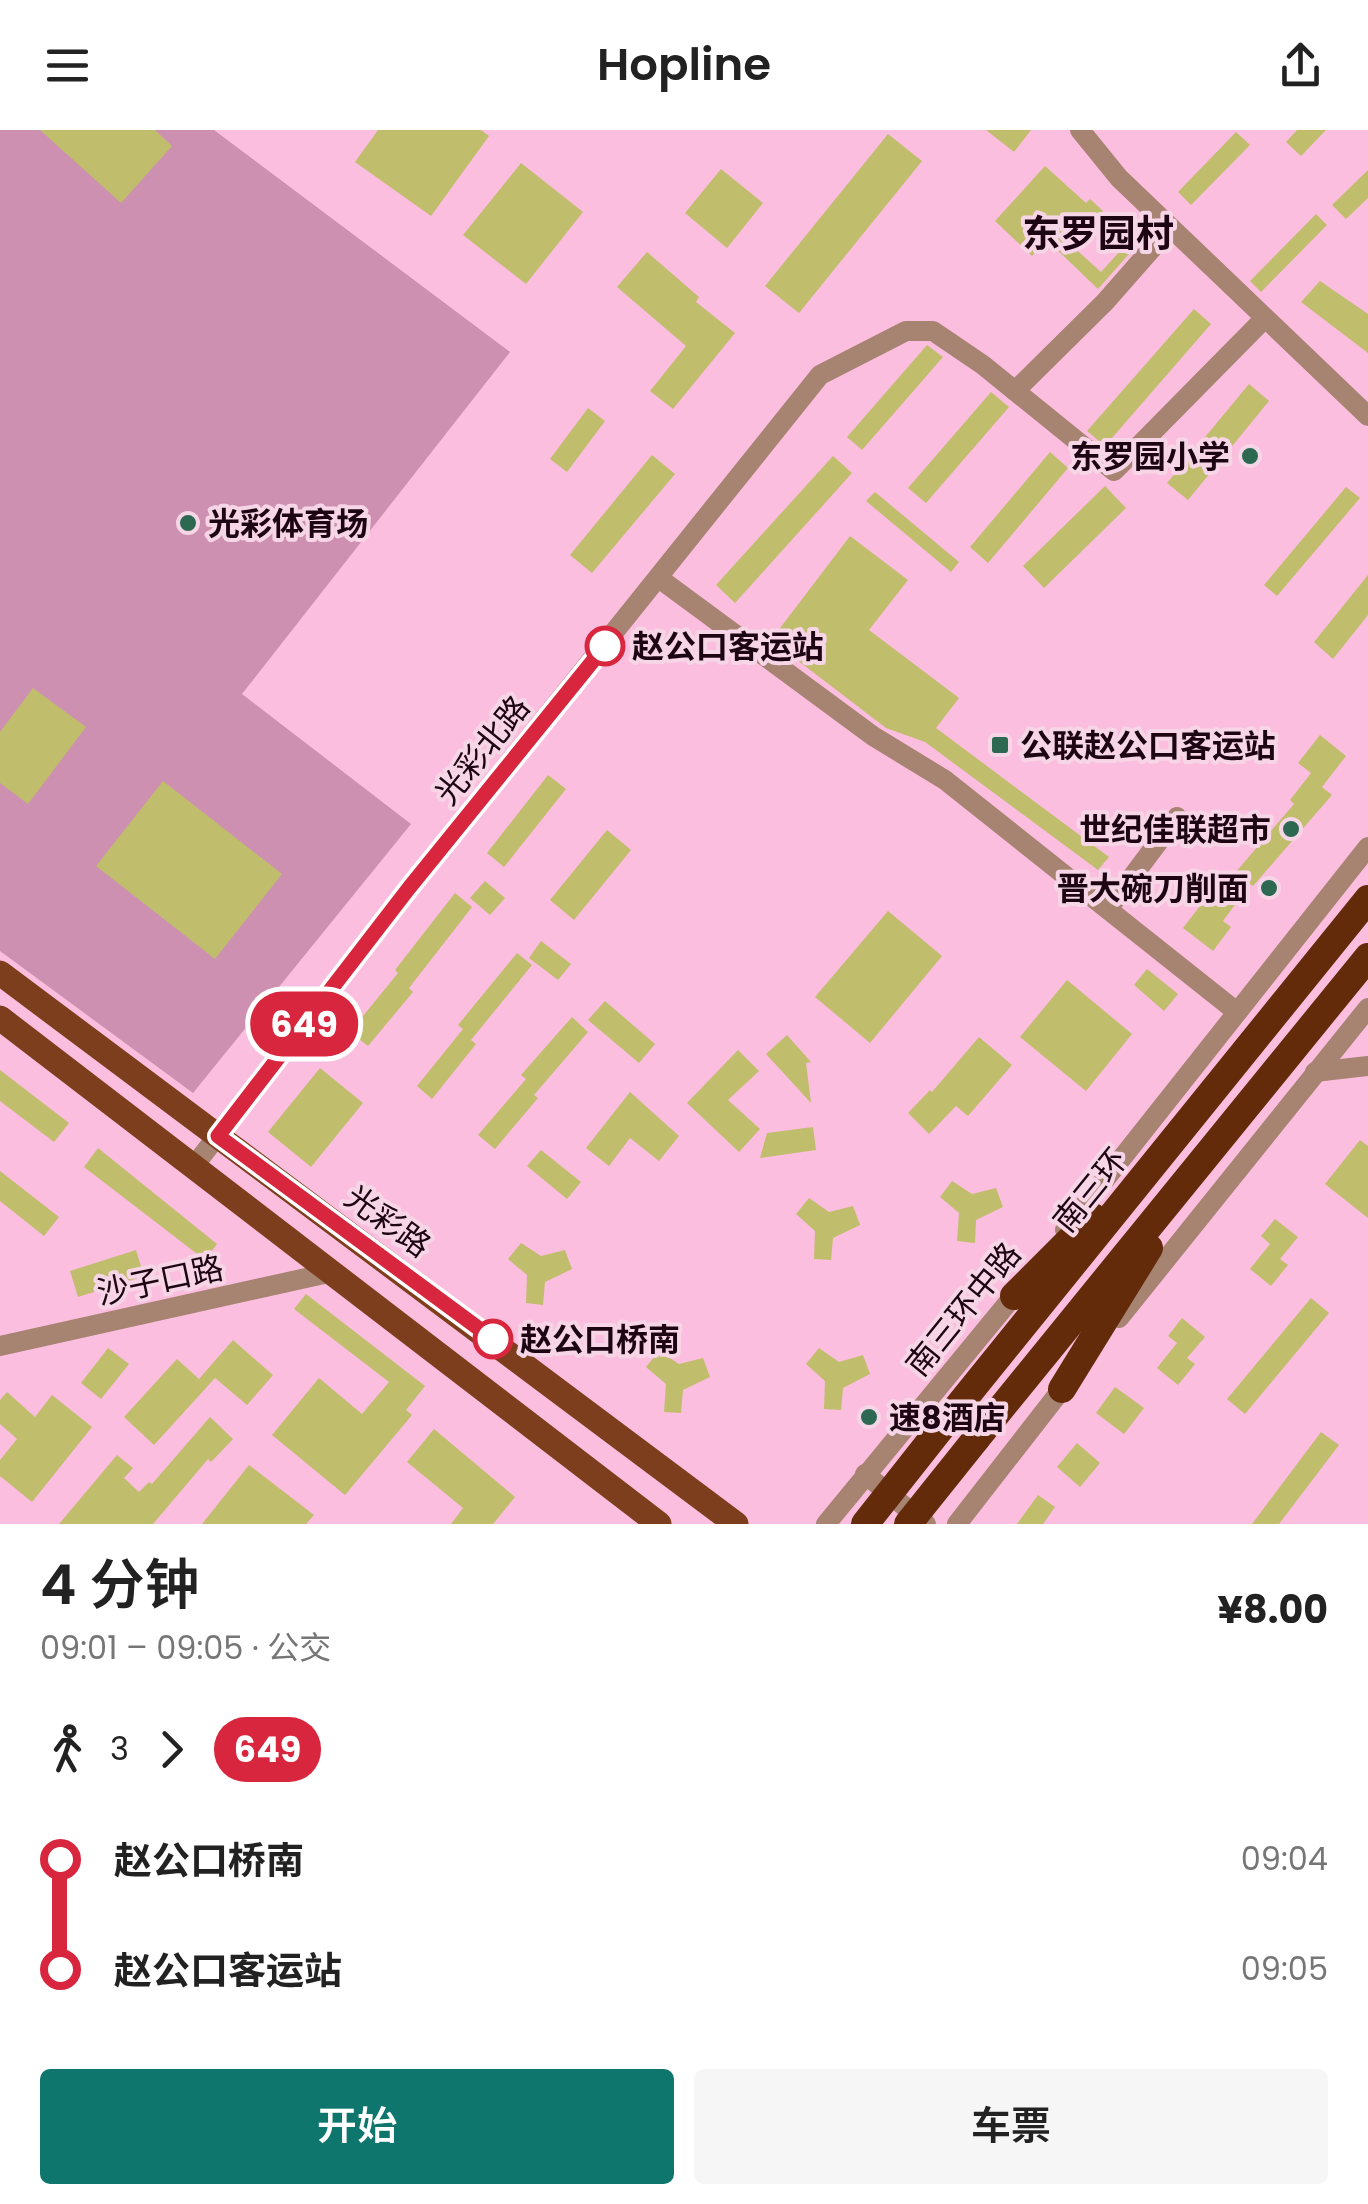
<!DOCTYPE html>
<html lang="zh">
<head>
<meta charset="utf-8">
<style>
  :root { --surface:#fff; --page:#f6f6f6; --text:#222; --muted:#767676; --accent:#0f766e }
  body { margin:0; font-family:Poppins,"Noto Sans SC",sans-serif; background:var(--page); color:var(--text); height:100vh; display:flex; flex-direction:column; font-size:38px; white-space:nowrap }
  * { box-sizing:border-box; margin:0 }
  p { font-size:32px; color:var(--muted) }
  .icon { flex:none; width:55px; height:55px; fill:none; stroke:currentColor; stroke-width:2; stroke-linecap:round; stroke-linejoin:round }
  .map { position:relative; height:1394px; overflow:hidden }
  .drawer { display:flex; flex-direction:column; background:var(--surface); flex:1 }
  .drawer>* { flex:none }
  .badge { padding:0 20px; border-radius:32px; font-size:35px; line-height:65px }
  .map>.badge { position:absolute; translate:-50% -50%; box-shadow:0 0 0 5px #fff }
  .legs { display:flex; align-items:center; gap:15px; height:110px; padding:0 40px; font-size:32px }
  .legs p { margin-inline-start:auto }
  .summary { display:flex; align-items:center; justify-content:space-between; height:170px; padding:0 40px }
  h1 { font-size:55px; font-weight:600; line-height:75px }
  .action { display:flex; gap:20px; margin-top:auto; padding:20px 40px }
  .action a { flex:1; height:115px; border-radius:10px; background:var(--accent); color:#fff; font-size:40px; font-weight:600; line-height:115px; text-align:center }
  .action a+a { background:var(--page); color:var(--text) }
  ul { padding:0 40px; list-style:none }
  li { display:flex; align-items:center; gap:35px; height:110px; font-size:38px }
  li i { display:grid; place-items:center; width:15px; height:100%; margin:0 12px; background:currentColor }
  li i::after { content:''; width:25px; height:25px; margin:-12px; border:8px solid; border-radius:50%; background:var(--surface) }
  li p { margin-inline-start:auto }
  li:first-child i { background:linear-gradient(#0000 50%,currentColor 0) }
  li:last-child i { background:linear-gradient(currentColor 50%,#0000 0) }
  header { display:flex; justify-content:space-between; align-items:center; height:130px; padding:0 40px; background:var(--surface); font-size:45px; font-weight:600 }
  .map>svg:first-child { display:block }
</style>
</head>
<body>
<header><svg class="icon" aria-label="menu" viewBox="0 0 24 24"><path d="M4 6h16M4 12h16M4 18h16"/></svg>Hopline<svg class="icon" aria-label="share" viewBox="0 0 24 24"><path d="M12 15V3M7 8l5-5 5 5M5 13v7h14v-7"/></svg></header>
<div class="map">
<svg width="1368" height="1394" viewBox="0 0 1368 1394">
  <rect width="100%" height="100%" fill="#fcbede"/>
  <polygon fill="#cd90b0" points="0,0 214,0 510,222 242,564 411,694 193,963 0,821"/>
  <g fill="#c0bd6d">
    <polygon points="40,0 155,0 172,16 121,73"/>
    <polygon points="378,0 481,0 489,6 431,86 355,32"/>
    <polygon points="986,0 1031,0 1014,22"/>
    <polygon points="1297,0 1326,0 1301,26 1286,12"/>
    <polygon points="1236,2 1250,15 1191,75 1178,62"/>
    <polygon points="888,4 922,31 799,183 765,156"/>
    <polygon points="521,33 583,82 526,154 463,105"/>
    <polygon points="1045,36 1086,73 1090,69 1103,81 1070,114 1101,142 1131,109 1137,115 1098,159 1047,110 1032,126 995,91"/>
    <polygon points="721,39 763,73 727,118 685,83"/>
    <polygon points="1368,40 1368,68 1346,89 1332,75"/>
    <polygon points="1316,84 1327,95 1261,162 1250,151"/>
    <polygon points="647,122 699,167 696,172 735,203 673,279 650,261 686,216 617,157"/>
    <polygon points="1320,151 1368,184 1368,223 1301,172"/>
    <polygon points="1194,179 1211,194 1105,316 1087,301"/>
    <polygon points="927,215 943,227 862,320 847,307"/>
    <polygon points="1249,254 1269,271 1188,370 1167,353"/>
    <polygon points="991,262 1009,277 926,373 908,358"/>
    <polygon points="588,278 605,291 567,342 550,329"/>
    <polygon points="1050,322 1068,338 988,433 970,417"/>
    <polygon points="652,325 675,344 592,443 570,425"/>
    <polygon points="833,326 852,343 735,473 716,455"/>
    <polygon points="1105,356 1126,378 1044,458 1023,436"/>
    <polygon points="1346,357 1360,368 1277,466 1264,455"/>
    <polygon points="875,362 959,432 951,442 866,371"/>
    <polygon points="850,406 908,450 869,500 959,568 936,598 1109,727 1098,740 925,612 886,598 771,510"/>
    <polygon points="1368,445 1368,485 1333,529 1314,512"/>
    <polygon points="33,558 86,597 28,674 0,653 0,602"/>
    <polygon points="1320,605 1346,626 1322,657 1332,665 1253,756 1250,754 1223,791 1231,797 1213,821 1183,798 1203,772 1194,766 1214,739 1229,750 1294,674 1290,670 1311,643 1298,633"/>
    <polygon points="548,645 566,659 504,737 487,723"/>
    <polygon points="163,651 282,744 215,829 96,736"/>
    <polygon points="607,700 631,720 574,790 550,770"/>
    <polygon points="485,751 505,768 490,785 470,768"/>
    <polygon points="455,763 472,777 409,858 413,862 368,916 350,902 398,843 395,840"/>
    <polygon points="888,781 942,826 870,913 815,867"/>
    <polygon points="541,811 571,834 558,850 529,828"/>
    <polygon points="517,823 532,835 471,910 476,914 432,969 417,956 463,899 458,895"/>
    <polygon points="1147,839 1178,864 1164,881 1134,855"/>
    <polygon points="1067,850 1132,904 1086,961 1020,907"/>
    <polygon points="605,871 655,914 639,933 588,890"/>
    <polygon points="572,887 588,902 534,965 538,968 495,1019 478,1005 526,949 521,945"/>
    <polygon points="787,905 811,932 806,933 811,973 766,924"/>
    <polygon points="979,907 1012,935 968,986 956,976 929,1004 908,983 930,960 932,962"/>
    <polygon points="738,920 759,941 728,970 760,999 739,1022 687,973"/>
    <polygon points="320,938 363,973 311,1037 268,1002"/>
    <polygon points="0,940 69,993 54,1012 0,971"/>
    <polygon points="630,962 679,1006 659,1031 630,1008 609,1036 586,1018"/>
    <polygon points="813,997 816,1020 760,1028 767,1003"/>
    <polygon points="1360,1010 1368,1016 1368,1088 1325,1054"/>
    <polygon points="98,1018 217,1114 205,1130 84,1037"/>
    <polygon points="541,1020 581,1052 567,1069 527,1036"/>
    <polygon points="0,1041 59,1087 44,1106 0,1071"/>
    <polygon points="952,1051 972,1064 996,1058 1003,1077 976,1090 975,1113 957,1111 959,1083 940,1067"/>
    <polygon points="809,1068 829,1082 853,1076 860,1095 833,1108 831,1130 814,1129 815,1101 796,1084"/>
    <polygon points="1275,1089 1298,1107 1280,1129 1288,1135 1271,1156 1250,1139 1270,1114 1261,1106"/>
    <polygon points="521,1113 541,1126 565,1120 572,1139 545,1152 543,1175 526,1173 527,1145 508,1129"/>
    <polygon points="136,1120 144,1146 78,1167 70,1141"/>
    <polygon points="306,1164 425,1256 406,1280 412,1285 345,1365 272,1305 319,1248 362,1284 389,1252 294,1179"/>
    <polygon points="1311,1168 1329,1183 1245,1284 1227,1269"/>
    <polygon points="1182,1188 1205,1207 1187,1228 1195,1234 1178,1255 1157,1238 1177,1213 1168,1206"/>
    <polygon points="233,1210 273,1245 247,1275 215,1248 154,1315 124,1287 177,1229 199,1249"/>
    <polygon points="108,1218 129,1234 101,1269 81,1253"/>
    <polygon points="819,1218 839,1232 863,1225 870,1244 843,1258 841,1280 824,1279 825,1251 806,1234"/>
    <polygon points="659,1221 679,1234 703,1228 710,1247 683,1260 681,1283 664,1282 666,1254 646,1237"/>
    <polygon points="1115,1257 1144,1278 1124,1304 1096,1283"/>
    <polygon points="7,1262 35,1287 52,1265 92,1297 32,1372 0,1346 0,1330 17,1309 0,1294 0,1270"/>
    <polygon points="210,1287 233,1309 211,1332 208,1329 153,1394 59,1394 117,1325 133,1338 124,1348 139,1362 149,1352 152,1354"/>
    <polygon points="434,1299 515,1367 493,1394 451,1394 463,1378 407,1332"/>
    <polygon points="1321,1302 1339,1315 1279,1394 1252,1394"/>
    <polygon points="1077,1313 1100,1333 1080,1357 1057,1337"/>
    <polygon points="249,1335 314,1385 306,1394 202,1394"/>
    <polygon points="1038,1365 1055,1377 1043,1394 1017,1394"/>
  </g>
  <g fill="none" stroke-linecap="round" stroke-linejoin="round">
    <g stroke="#a78372" stroke-width="20">
      <polyline points="1080,0 1119,48 1368,286"/>
      <polyline points="1015,261 1105,172 1170,98"/>
      <polyline points="660,449 873,606 945,650 1237,882"/>
      <polyline points="1108,779 1177,687"/>
      <polyline points="1315,942 1368,936"/>
      <polyline points="194,1036 409,758 820,245 906,201 933,201 983,235 1114,341 1264,189"/>
      <polyline points="1065,1100 1368,717"/>
      <polyline points="1119,1188 1368,878"/>
      <polyline points="0,1216 333,1142"/>
      <polyline points="865,1344 926,1394"/>
      <polyline points="826,1394 1020,1158"/>
      <polyline points="957,1394 1069,1250"/>
    </g>
    <g stroke="#7d3e1d" stroke-width="25">
      <polyline points="0,843 736,1394"/>
      <polyline points="0,888 659,1394"/>
    </g>
    <g stroke="#632b0a" stroke-width="28">
      <polyline points="1014,1166 1093,1087"/>
      <polyline points="1062,1259 1149,1118"/>
      <polyline points="951,1285 1368,769"/>
      <polyline points="976,1309 1368,827"/>
    </g>
    <g stroke="#632b0a" stroke-width="28">
      <polyline points="865,1394 951,1285"/>
      <polyline points="908,1394 976,1309"/>
    </g>
  </g>
  <g fill="none" stroke-linecap="round" stroke-linejoin="round">
    <g stroke="#fff" stroke-width="22">
      <polyline id="line-1" points="493,1209 218,1006 409,758 605,516"/>
    </g>
    <use href="#line-1" stroke="#d7263d" stroke-width="15"/>
  </g>
  <g fill="#2d6852" stroke="#f6d6e6" stroke-width="4">
    <circle cx="1250" cy="326" r="10"/>
    <circle cx="188" cy="393" r="10"/>
    <rect x="990" y="605" width="20" height="20" rx="5"/>
    <circle cx="1291" cy="699" r="10"/>
    <circle cx="1269" cy="758" r="10"/>
    <circle cx="869" cy="1287" r="10"/>
  </g>
  <g fill="#fff" stroke="#d7263d" stroke-width="5">
    <circle cx="605" cy="516" r="18"/>
    <circle cx="493" cy="1209" r="18"/>
  </g>
  <g text-anchor="middle" dominant-baseline="central" stroke-width="8" stroke-linejoin="round" paint-order="stroke">
    <g font-size="32" font-weight="bold" fill="#1e0514" stroke="#f6d6e6" text-anchor="end">
      <text x="1230" y="326">东罗园小学</text>
      <text x="208" y="393" text-anchor="start">光彩体育场</text>
      <text x="1020" y="615" text-anchor="start">公联赵公口客运站</text>
      <text x="1271" y="699">世纪佳联超市</text>
      <text x="1249" y="758">晋大碗刀削面</text>
      <text x="889" y="1287" text-anchor="start">速8酒店</text>
    </g>
    <g font-size="32" font-weight="bold" fill="#1e0514" stroke="#f6d6e6" text-anchor="start">
      <text x="632" y="516">赵公口客运站</text>
      <text x="520" y="1209">赵公口桥南</text>
    </g>
    <g font-size="32" fill="#1e0514" stroke="#f6d6e6">
      <text transform="translate(482 620) rotate(-51)">光彩北路</text>
      <text transform="translate(1090 1060) rotate(-51)">南三环</text>
      <text transform="translate(388 1091) rotate(36)">光彩路</text>
      <text transform="translate(160 1150) rotate(-12)">沙子口路</text>
      <text transform="translate(963 1179) rotate(-51)">南三环中路</text>
    </g>
    <g font-size="38" font-weight="bold" fill="#1e0514" stroke="#f6d6e6">
      <text x="1098" y="103">东罗园村</text>
    </g>
  </g>
</svg>
<b class="badge" style="left:304px;top:894px;background:#d7263d;color:#fff">649</b>
</div>
<section class="drawer">
<div class="summary"><div><h1>4 分钟</h1><p>09:01 – 09:05 · 公交</p></div><b>¥8.00</b></div>
<div class="legs"><svg class="icon" aria-label="walk" viewBox="0 0 24 24"><circle cx="13" cy="4" r="2"/><path d="M13 8l-2 6 4 7M11 14l-3 7M7 12l3-4h3l4 4"/></svg>3<svg class="icon" aria-label="forward" viewBox="0 0 24 24"><path d="M9 5l7 7-7 7"/></svg><b class="badge" style="background:#d7263d;color:#fff">649</b></div>
<ul>
<li><i style="color:#d7263d"></i><b>赵公口桥南</b><p>09:04</p></li>
<li><i style="color:#d7263d"></i><b>赵公口客运站</b><p>09:05</p></li>
</ul>
<div class="action"><a>开始</a><a>车票</a></div>
</section>
</body>
</html>
